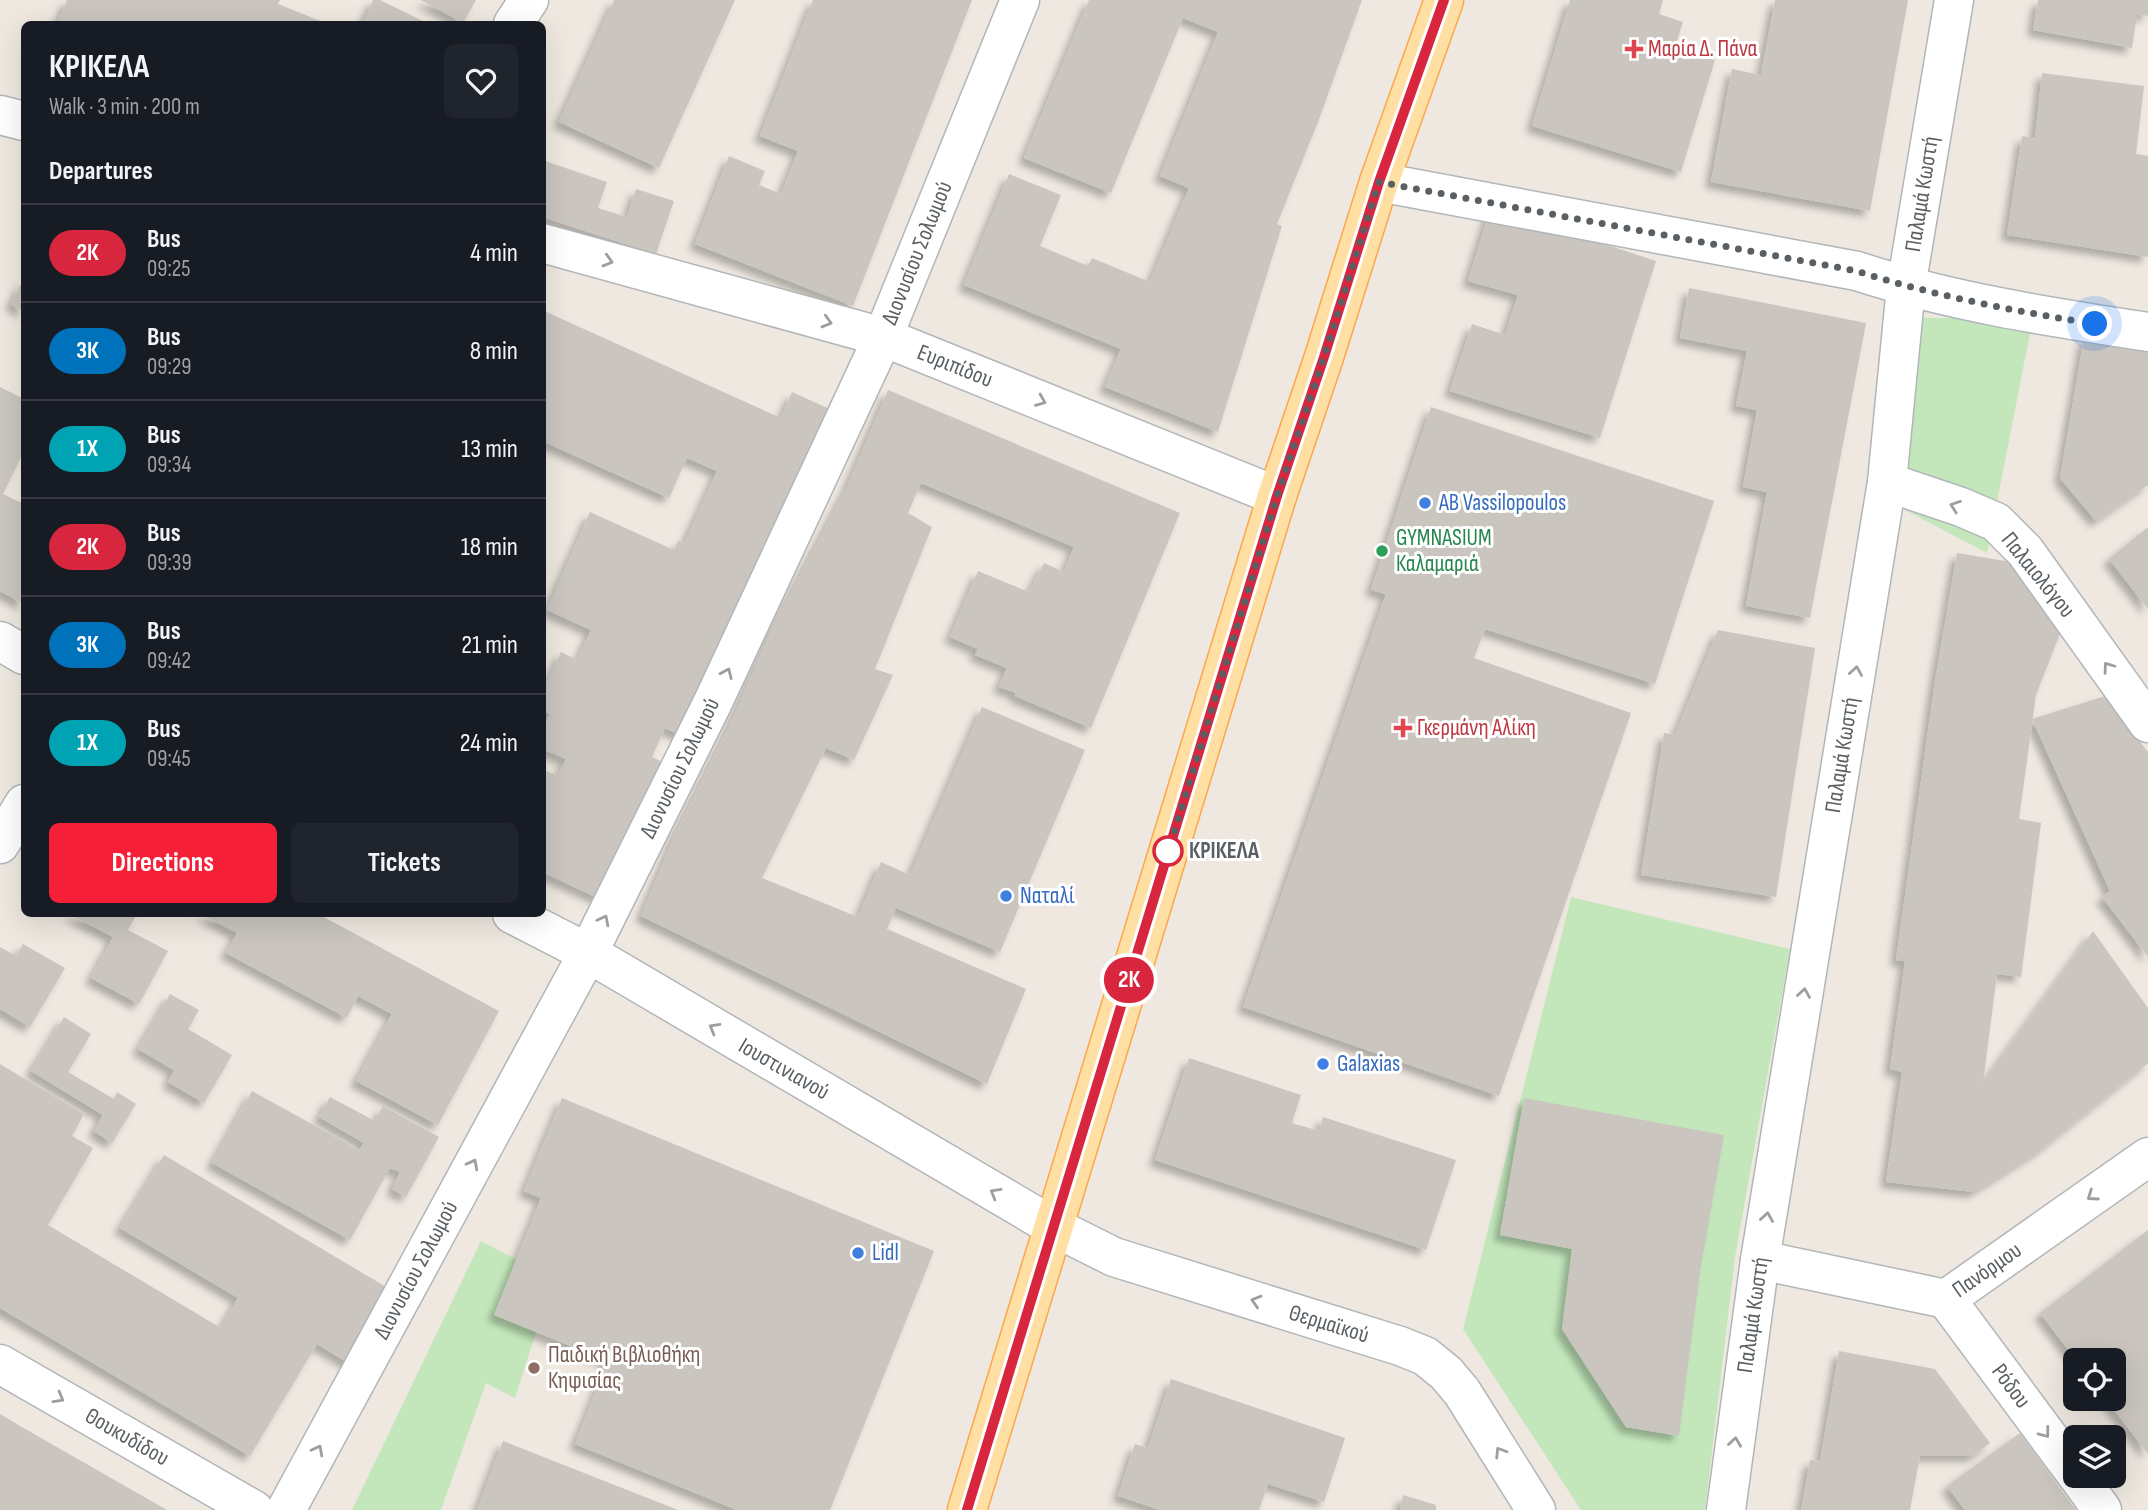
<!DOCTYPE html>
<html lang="en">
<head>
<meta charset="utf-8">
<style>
  :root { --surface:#171b24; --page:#20242c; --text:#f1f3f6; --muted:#9ea1a6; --line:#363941; --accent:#f51f38 }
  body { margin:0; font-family:"Sofia Sans Condensed",sans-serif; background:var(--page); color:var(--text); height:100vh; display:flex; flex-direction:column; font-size:26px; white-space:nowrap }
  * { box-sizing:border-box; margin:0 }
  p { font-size:23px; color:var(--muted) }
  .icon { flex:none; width:38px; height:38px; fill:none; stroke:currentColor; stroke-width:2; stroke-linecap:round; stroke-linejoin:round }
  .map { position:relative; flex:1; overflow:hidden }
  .details { position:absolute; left:21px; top:21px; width:525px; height:896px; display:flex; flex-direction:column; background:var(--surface); border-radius:10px; box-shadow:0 7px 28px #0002 }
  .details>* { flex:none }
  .badge { padding:0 14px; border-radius:23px; font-size:24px; line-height:46px }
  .tools { position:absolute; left:2063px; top:1348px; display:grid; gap:14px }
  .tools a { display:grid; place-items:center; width:63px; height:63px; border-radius:10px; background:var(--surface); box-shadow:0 7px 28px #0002; font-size:35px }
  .you { position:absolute; width:35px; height:35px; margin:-18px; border:5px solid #fff; border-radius:50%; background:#1a73e8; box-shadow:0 0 0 10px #1a73e833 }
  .map>.badge { position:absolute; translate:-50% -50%; box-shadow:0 0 0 4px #fff }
  h2 { padding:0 28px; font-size:26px; line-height:63px }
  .round { display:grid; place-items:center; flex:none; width:74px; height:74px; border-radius:10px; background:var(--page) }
  .headline { display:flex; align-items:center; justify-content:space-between; height:119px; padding:0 28px }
  h1 { font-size:33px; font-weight:700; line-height:52px }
  .button { display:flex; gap:14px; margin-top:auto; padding:14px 28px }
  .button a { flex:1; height:80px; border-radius:10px; background:var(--accent); color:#fff; font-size:28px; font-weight:700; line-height:80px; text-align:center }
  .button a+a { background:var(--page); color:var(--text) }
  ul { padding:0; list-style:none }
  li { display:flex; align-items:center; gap:21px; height:98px; padding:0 28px; border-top:2px solid var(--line) }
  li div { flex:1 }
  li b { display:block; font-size:26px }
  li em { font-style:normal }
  li .badge { min-width:77px; font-weight:700; text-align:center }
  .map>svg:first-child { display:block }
</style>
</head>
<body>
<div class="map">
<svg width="2148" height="1510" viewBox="0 0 2148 1510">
  <defs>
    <filter id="shadow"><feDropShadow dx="-6" dy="6" stdDeviation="3.5" flood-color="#0004"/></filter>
  </defs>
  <rect width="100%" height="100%" fill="#eee8e0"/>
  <g fill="#c3e7bb">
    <polygon points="1900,318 2033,318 1987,553 1892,503"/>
    <polygon points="1571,897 1790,949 1735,1257 1705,1510 1581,1510 1463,1329"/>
    <polygon points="481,1241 553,1279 515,1398 486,1383 441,1510 352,1510"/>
  </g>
  <g fill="#cac5bf" filter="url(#shadow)">
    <polygon points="67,0 280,0 278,4 328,24 57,24"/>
    <polygon points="373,0 380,0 429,24 363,24"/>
    <polygon points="421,0 476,0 463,23"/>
    <polygon points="614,0 735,0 659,168 559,122"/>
    <polygon points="813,0 972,0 853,306 695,244 729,156 765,171 759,185 781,194 798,151 760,136"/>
    <polygon points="1089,0 1362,0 1318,122 1277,224 1282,226 1218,432 1105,387 1121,349 964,285 1009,174 1061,195 1040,246 1088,266 1092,258 1150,282 1189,188 1160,176 1218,32 1183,18 1111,193 1024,158"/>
    <polygon points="1570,0 1663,0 1659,14 1683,22 1675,47 1715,60 1681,172 1532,126"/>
    <polygon points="1775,0 1908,0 1870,211 1711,182 1732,69 1761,75"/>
    <polygon points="2038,0 2148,0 2148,16 2137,14 2132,48 2033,30"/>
    <polygon points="2042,73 2144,86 2136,154 2148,156 2148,257 2007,235 2022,136 2035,138"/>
    <polygon points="542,160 607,182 598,208 627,217 636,189 674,201 656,254 542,217"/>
    <polygon points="1491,207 1656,261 1600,438 1450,391 1472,324 1505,335 1518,295 1468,281"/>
    <polygon points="24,278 24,312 11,304"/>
    <polygon points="1689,288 1866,323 1810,618 1746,606 1767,492 1743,487 1757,410 1736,406 1747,351 1680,338"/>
    <polygon points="542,310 781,418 792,392 834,411 687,738 665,728 652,757 663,762 600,899 542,872 542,769 558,776 566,759 542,749 542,730 550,714 542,710 542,693 561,652 577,660 591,630 547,610 590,512 674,550 678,541 684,544 717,471 687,458 669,498 542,441"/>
    <polygon points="2084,338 2148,349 2148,485 2096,521 2060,478"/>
    <polygon points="0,387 24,399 24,451 3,494 24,504 24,604 0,591"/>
    <polygon points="888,390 1180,513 1091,728 1015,696 1016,693 999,687 1007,668 975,655 978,649 950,637 978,571 1029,592 1044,563 1064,572 1074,547 921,483 908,513 932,527 875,669 893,675 854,760 826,748 762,878 858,917 881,862 910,875 982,707 1085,750 1000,952 896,908 887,929 1026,989 987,1084 641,916 674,837 729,727 773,627 847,487"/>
    <polygon points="1431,407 1714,501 1655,684 1485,629 1474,658 1631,713 1499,1096 1243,1007 1386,594 1371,590"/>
    <polygon points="2148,527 2148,609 2109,559"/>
    <polygon points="1957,553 2023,564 2067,616 2036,695 2019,819 2041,823 2021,977 1997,974 1983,1083 2093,931 2148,1008 2148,1063 2039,1151 1974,1192 1886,1182 1902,1072 1890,1069 1905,961 1896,960 1935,681"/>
    <polygon points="1718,630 1815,648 1776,897 1641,875 1664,733 1675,735"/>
    <polygon points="2105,696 2148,752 2148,957 2102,897 2110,891 2032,719"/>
    <polygon points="69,914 137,914 128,930 168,951 139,1004 91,978 113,937"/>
    <polygon points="201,914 318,914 499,1011 438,1125 356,1081 392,1014 358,996 347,1018 226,953 237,933"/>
    <polygon points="23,944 65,968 30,1027 0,1009 0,947 16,956"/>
    <polygon points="170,994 199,1010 188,1029 232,1055 204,1103 168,1082 174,1070 138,1049"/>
    <polygon points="64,1017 91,1034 68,1072 114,1099 117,1092 136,1104 112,1143 94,1131 103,1115 31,1071"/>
    <polygon points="1189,1058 1301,1095 1292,1123 1319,1131 1323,1117 1456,1160 1426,1250 1155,1160"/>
    <polygon points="0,1064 84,1114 72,1136 93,1148 48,1225 221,1328 238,1298 120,1228 164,1155 398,1294 355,1367 317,1344 250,1456 0,1308"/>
    <polygon points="252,1091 359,1150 364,1143 319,1117 330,1097 375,1121 383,1106 439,1137 406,1197 392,1189 400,1172 390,1168 350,1240 212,1163"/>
    <polygon points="562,1098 934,1251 830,1510 737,1510 575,1444 608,1361 494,1315 541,1198 524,1191"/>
    <polygon points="1524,1098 1724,1135 1700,1272 1679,1436 1626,1427 1562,1329 1572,1249 1500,1235"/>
    <polygon points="2148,1230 2148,1454 2105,1398 2114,1398 2114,1360 2076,1360 2040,1313"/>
    <polygon points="1839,1351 1935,1369 1990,1443 1973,1456 1920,1456 1910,1510 1801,1510 1810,1460 1820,1461"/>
    <polygon points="1171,1379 1345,1438 1324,1502 1268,1484 1259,1510 1160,1510 1118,1496 1135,1444 1148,1448"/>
    <polygon points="0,1414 27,1430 167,1510 0,1510"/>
    <polygon points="2020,1433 2073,1506 2076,1510 1965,1510 1947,1486"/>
    <polygon points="503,1441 678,1510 477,1510"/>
    <polygon points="1403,1495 1436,1505 1436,1510 1400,1510"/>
  </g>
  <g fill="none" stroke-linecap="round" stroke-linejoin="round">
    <g stroke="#b2b6b9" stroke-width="41">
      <g id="minor">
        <polyline points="513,24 529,0"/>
        <polyline points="0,115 24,121"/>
        <path d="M1379 182 1857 271C1951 302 2050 317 2148 332"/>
        <polyline points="542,243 883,337 1277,496"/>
        <polyline points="1887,482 1961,507 1996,522 2025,551 2148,723"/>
        <polyline points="0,641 24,655"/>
        <polyline points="0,844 24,804"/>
        <polyline points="512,914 588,953 1054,1227 1114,1257 1400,1346 1425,1356 1446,1373 1462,1392 1536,1510"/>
        <polyline points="1760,1260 1946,1299 2148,1157"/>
        <polyline points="1946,1299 2076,1474"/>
        <polyline points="0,1364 254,1510"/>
        <polyline points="2077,1475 2102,1510"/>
        <polyline points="286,1510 588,953 713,702 883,337 1020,0"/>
        <polyline points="1726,1510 1760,1260 1887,482 1906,287 1954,0"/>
      </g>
    </g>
    <g stroke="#fba84c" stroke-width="41">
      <polyline id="primary" points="967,1510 1277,496 1324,357 1379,182 1444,0"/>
    </g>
    <use href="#minor" stroke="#fff" stroke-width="38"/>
    <use href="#primary" stroke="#ffdfa4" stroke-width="38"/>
  </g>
  <defs><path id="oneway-chevron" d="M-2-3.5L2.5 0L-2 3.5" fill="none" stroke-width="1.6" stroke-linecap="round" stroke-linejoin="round" transform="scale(1.75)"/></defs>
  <g stroke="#9b9fa1">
    <use href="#oneway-chevron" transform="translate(608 261) rotate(16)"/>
    <use href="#oneway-chevron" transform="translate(827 322) rotate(16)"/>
    <use href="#oneway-chevron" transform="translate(1041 401) rotate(22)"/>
    <use href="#oneway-chevron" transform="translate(1955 506) rotate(-160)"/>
    <use href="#oneway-chevron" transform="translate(2108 667) rotate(-126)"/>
    <use href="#oneway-chevron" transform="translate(1856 671) rotate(-81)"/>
    <use href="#oneway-chevron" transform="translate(727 673) rotate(-66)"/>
    <use href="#oneway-chevron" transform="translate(604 920) rotate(-63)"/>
    <use href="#oneway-chevron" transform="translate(1804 993) rotate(-81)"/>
    <use href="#oneway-chevron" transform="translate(714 1028) rotate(-150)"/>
    <use href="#oneway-chevron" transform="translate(473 1164) rotate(-62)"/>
    <use href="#oneway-chevron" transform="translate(995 1193) rotate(-150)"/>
    <use href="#oneway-chevron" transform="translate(2092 1196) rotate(145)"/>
    <use href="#oneway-chevron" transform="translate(1767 1217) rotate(-81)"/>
    <use href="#oneway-chevron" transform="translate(1256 1301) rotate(-163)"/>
    <use href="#oneway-chevron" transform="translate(59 1398) rotate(30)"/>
    <use href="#oneway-chevron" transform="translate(2045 1433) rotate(53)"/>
    <use href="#oneway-chevron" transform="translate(1735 1442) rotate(-82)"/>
    <use href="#oneway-chevron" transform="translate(318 1450) rotate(-62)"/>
    <use href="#oneway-chevron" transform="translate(1500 1452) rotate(-122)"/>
  </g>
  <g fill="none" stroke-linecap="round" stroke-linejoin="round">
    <g stroke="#fff" stroke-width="16">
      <polyline id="line" points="967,1510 1277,496 1324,357 1379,182 1444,0"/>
    </g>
    <use href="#line" stroke="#d7263d" stroke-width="10"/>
    <path stroke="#595f63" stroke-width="7" stroke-dasharray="0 12.6" d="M1168 851 1166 859 1277 496 1324 357 1379 182 1857 271C1934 296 2015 311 2095 324"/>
  </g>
  <g fill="#e0444e" stroke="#fff" stroke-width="2.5">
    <path d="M1630.5 38.5h7v7h7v7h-7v7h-7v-7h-7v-7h7z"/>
    <path d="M1399.5 717.5h7v7h7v7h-7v7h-7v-7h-7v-7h7z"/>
  </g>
  <g fill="#3f7fe0" stroke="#fff" stroke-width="2.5">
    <circle cx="1425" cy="503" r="7"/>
    <circle cx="1006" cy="896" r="7"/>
    <circle cx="1323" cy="1064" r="7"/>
    <circle cx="858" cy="1253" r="7"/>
  </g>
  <circle fill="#2e9e5b" stroke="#fff" stroke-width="2.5" cx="1382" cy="551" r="7"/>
  <circle fill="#fff" stroke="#d7263d" stroke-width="3.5" cx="1168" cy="851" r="14"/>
  <circle fill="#8d6e63" stroke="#fff" stroke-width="2.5" cx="534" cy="1368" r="7"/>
  <g text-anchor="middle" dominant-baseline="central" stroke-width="6" stroke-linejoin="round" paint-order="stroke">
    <g font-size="23" fill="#be3a42" stroke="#fff" text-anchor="start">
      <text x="1648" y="49">Μαρία Δ. Πάνα</text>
      <text x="1417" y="728">Γκερμάνη Αλίκη</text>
    </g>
    <g font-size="23" fill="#595f63" stroke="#fff">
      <text transform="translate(1922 194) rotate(-81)">Παλαμά Κωστή</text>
      <text transform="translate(917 253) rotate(-68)">Διονυσίου Σολωμού</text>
      <text transform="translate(955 366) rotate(22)">Ευριπίδου</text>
      <text transform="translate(2038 575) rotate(51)">Παλαιολόγου</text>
      <text transform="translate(1842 755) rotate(-81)">Παλαμά Κωστή</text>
      <text transform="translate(680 768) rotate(-64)">Διονυσίου Σολωμού</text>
      <text transform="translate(784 1069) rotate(30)">Ιουστινιανού</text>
      <text transform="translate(416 1270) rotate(-62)">Διονυσίου Σολωμού</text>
      <text transform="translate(1987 1270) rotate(-35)">Πανόρμου</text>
      <text transform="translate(1753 1315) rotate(-82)">Παλαμά Κωστή</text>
      <text transform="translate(1329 1324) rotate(17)">Θερμαϊκού</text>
      <text transform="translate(2011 1386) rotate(53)">Ρόδου</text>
      <text transform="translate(127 1437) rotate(30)">Θουκυδίδου</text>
    </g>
    <g font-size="23" fill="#366cbe" stroke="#fff" text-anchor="start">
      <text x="1439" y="503">AB Vassilopoulos</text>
      <text x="1020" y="896">Ναταλί</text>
      <text x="1337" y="1064">Galaxias</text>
      <text x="872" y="1253">Lidl</text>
    </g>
    <g font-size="23" fill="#27864d" stroke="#fff" text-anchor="start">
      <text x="1396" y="538">GYMNASIUM<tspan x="1396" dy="26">Καλαμαριά</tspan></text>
    </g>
    <g font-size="23" font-weight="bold" fill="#595f63" stroke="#fff" text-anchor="start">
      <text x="1189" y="851">ΚΡΙΚΕΛΑ</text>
    </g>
    <g font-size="23" fill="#785e54" stroke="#fff" text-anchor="start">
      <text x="548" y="1355">Παιδική Βιβλιοθήκη<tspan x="548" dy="26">Κηφισίας</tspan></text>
    </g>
  </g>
</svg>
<div class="tools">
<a><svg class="icon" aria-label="locate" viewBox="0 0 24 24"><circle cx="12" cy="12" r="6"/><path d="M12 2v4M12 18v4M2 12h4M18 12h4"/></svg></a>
<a><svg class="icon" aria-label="layers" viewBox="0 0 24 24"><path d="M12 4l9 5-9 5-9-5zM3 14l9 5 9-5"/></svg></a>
</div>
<div class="you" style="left:2095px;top:324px"></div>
<b class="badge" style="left:1129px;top:980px;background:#d7263d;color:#fff">2Κ</b>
<section class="details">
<div class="headline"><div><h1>ΚΡΙΚΕΛΑ</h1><p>Walk · 3 min · 200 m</p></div><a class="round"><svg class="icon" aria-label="heart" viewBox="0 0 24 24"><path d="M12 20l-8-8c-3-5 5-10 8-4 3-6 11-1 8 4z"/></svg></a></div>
<h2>Departures</h2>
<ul>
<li><span class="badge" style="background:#d7263d;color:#fff">2Κ</span><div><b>Bus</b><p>09:25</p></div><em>4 min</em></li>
<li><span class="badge" style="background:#0072bc;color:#fff">3Κ</span><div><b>Bus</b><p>09:29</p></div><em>8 min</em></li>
<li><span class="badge" style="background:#00a3b4;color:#fff">1Χ</span><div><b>Bus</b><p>09:34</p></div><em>13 min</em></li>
<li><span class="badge" style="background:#d7263d;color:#fff">2Κ</span><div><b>Bus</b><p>09:39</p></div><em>18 min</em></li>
<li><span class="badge" style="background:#0072bc;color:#fff">3Κ</span><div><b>Bus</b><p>09:42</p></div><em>21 min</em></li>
<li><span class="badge" style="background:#00a3b4;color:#fff">1Χ</span><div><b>Bus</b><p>09:45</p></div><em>24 min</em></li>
</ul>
<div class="button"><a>Directions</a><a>Tickets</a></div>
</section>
</div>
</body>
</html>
